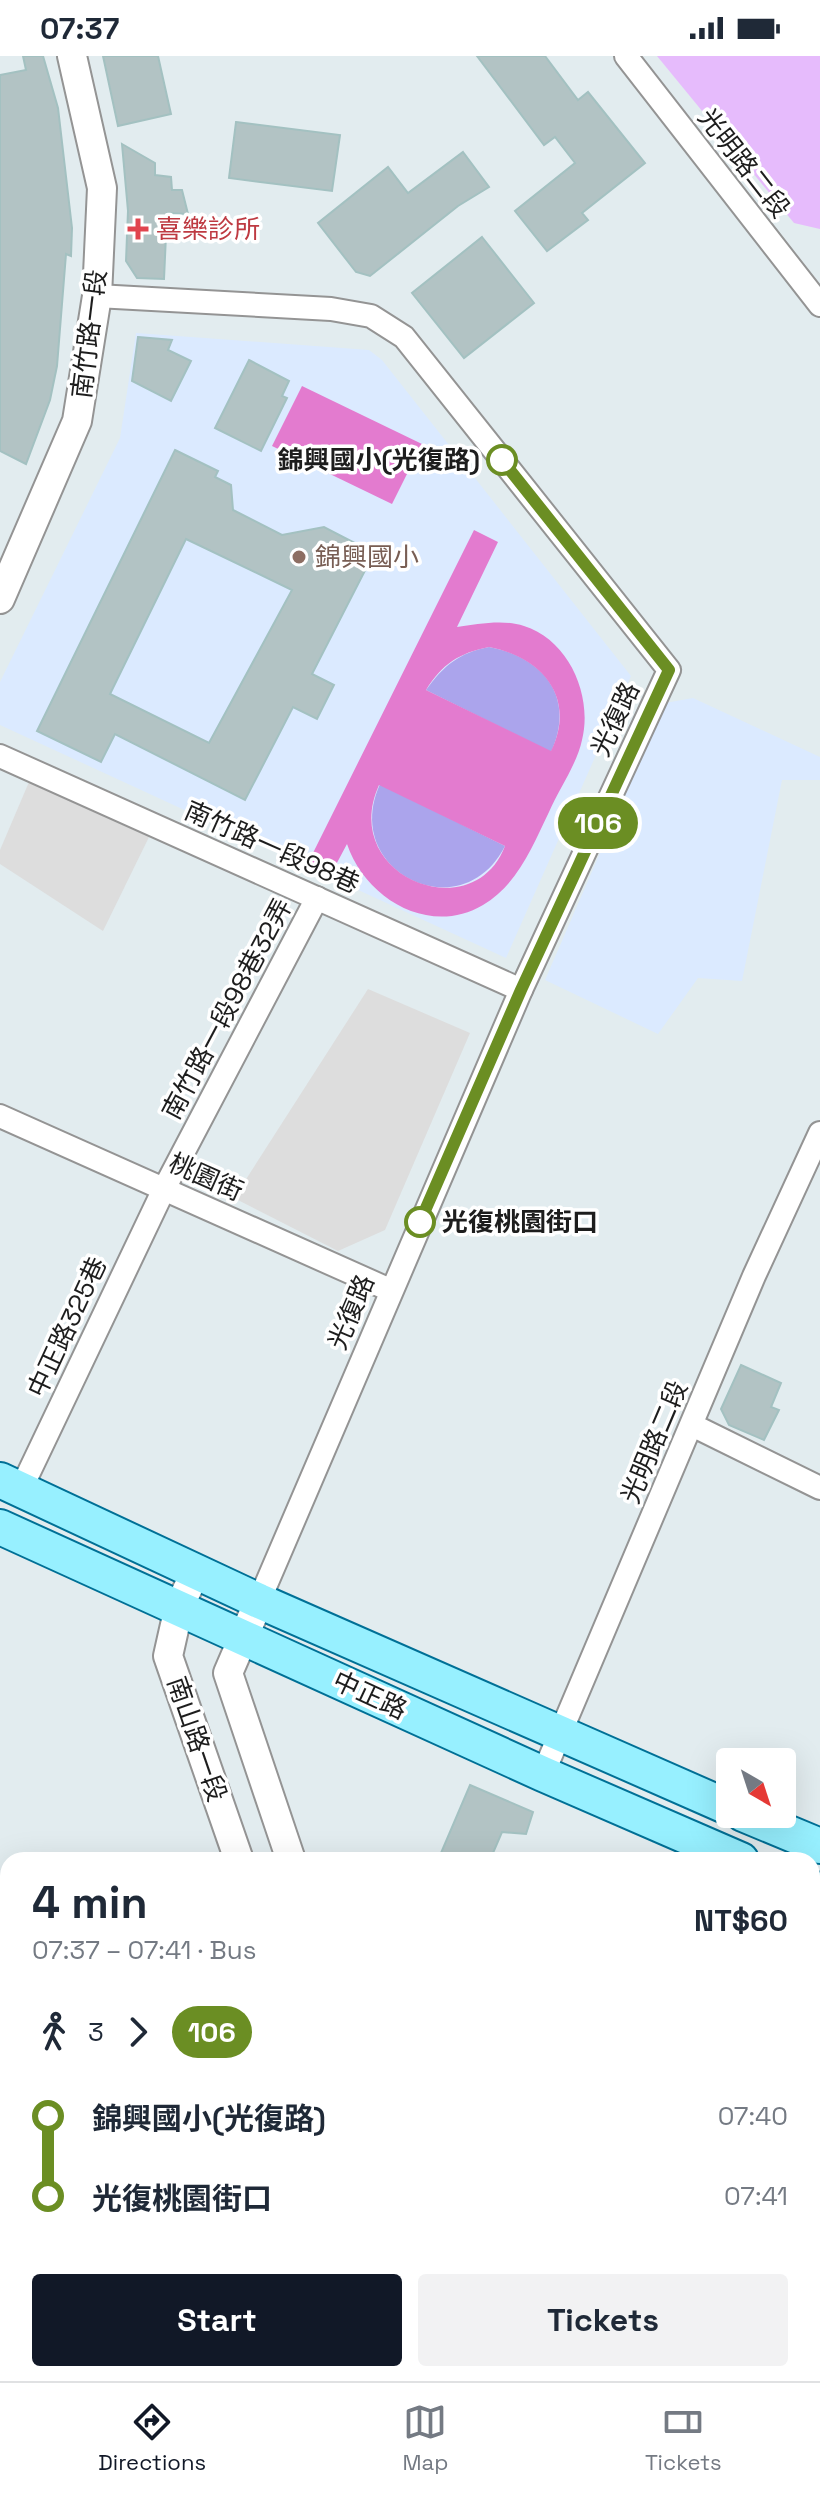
<!DOCTYPE html>
<html lang="en">
<head>
<meta charset="utf-8">
<style>
  :root { --surface:#fff; --page:#f2f2f3; --text:#1f2937; --muted:#747a83; --line:#e0e1e3; --accent:#111827 }
  body { margin:0; font-family:"Space Grotesk","Noto Sans TC",sans-serif; background:var(--page); color:var(--text); height:100vh; display:flex; flex-direction:column; font-size:30px; white-space:nowrap }
  * { box-sizing:border-box; margin:0 }
  p { font-size:26px; color:var(--muted) }
  .icon { flex:none; width:44px; height:44px; fill:none; stroke:currentColor; stroke-width:2; stroke-linecap:round; stroke-linejoin:round }
  .map { position:relative; flex:1; overflow:hidden }
  .panel { position:absolute; left:0px; top:1796px; width:820px; height:530px; display:flex; flex-direction:column; background:var(--surface); border-radius:24px 24px 0 0; box-shadow:0 8px 32px #0002 }
  .panel>* { flex:none }
  .badge { padding:0 16px; border-radius:26px; font-size:28px; line-height:52px }
  .needle { width:52px; rotate:141deg }
  .controls { position:absolute; left:716px; top:1692px; display:grid; gap:16px }
  .controls a { display:grid; place-items:center; width:80px; height:80px; border-radius:8px; background:var(--surface); box-shadow:0 8px 32px #0002; font-size:40px }
  .map>.badge { position:absolute; translate:-50% -50%; box-shadow:0 0 0 4px #fff }
  .legs { display:flex; align-items:center; gap:12px; height:88px; padding:0 32px; font-size:26px }
  .legs p { margin-inline-start:auto }
  .headline { display:flex; align-items:center; justify-content:space-between; height:136px; padding:0 32px }
  h1 { font-size:44px; font-weight:700; line-height:60px }
  .action { display:flex; gap:16px; margin-top:auto; padding:16px 32px }
  .action a { flex:1; height:92px; border-radius:8px; background:var(--accent); color:#fff; font-size:32px; font-weight:700; line-height:92px; text-align:center }
  .action a+a { background:var(--page); color:var(--text) }
  ul { padding:0 32px; list-style:none }
  li { display:flex; align-items:center; gap:28px; height:80px; font-size:30px }
  li i { display:grid; place-items:center; width:12px; height:100%; margin:0 10px; background:currentColor }
  li i::after { content:''; width:20px; height:20px; margin:-10px; border:6px solid; border-radius:50%; background:var(--surface) }
  li p { margin-inline-start:auto }
  li:first-child i { background:linear-gradient(#0000 50%,currentColor 0) }
  li:last-child i { background:linear-gradient(currentColor 50%,#0000 0) }
  .status { display:flex; justify-content:space-between; align-items:center; height:56px; padding:0 40px; background:var(--surface); direction:ltr }
  .status svg { height:22px; fill:currentColor }
  .dock { display:flex; justify-content:space-around; align-items:center; height:112px; border-top:2px solid var(--line); background:var(--surface); font-size:22px; color:var(--muted) }
  .dock a { display:grid; justify-items:center; gap:4px }
  .dock .active { color:var(--accent) }
  .map>svg:first-child { display:block }
</style>
</head>
<body>
<div class="status"><b>07:37</b><svg viewBox="0 0 49 12"><path d="M0 12V9h3v3zM5 12V6h3v6zM10 12V3h3v9zM15 12V0h3v12zM26 1h20v11H26zM47 4h2v5h-2z"/></svg></div>
<div class="map">
<svg width="820" height="2325" viewBox="0 0 820 2325">
  <rect width="100%" height="100%" fill="#e2ecef"/>
  <g fill="#dbeaff">
    <polygon points="136,277 369,294 382,304 631,620 506,902 0,669 0,626 120,382"/>
    <polygon points="693,642 820,701 820,724 782,724 742,925 698,922 658,978 545,924 665,647"/>
    <polygon points="812,2203 820,2204 820,2307 812,2306"/>
  </g>
  <g fill="#aba4ec">
    <path d="M489 591C543 601 576 641 551 696L426 634C444 609 459 597 489 591Z"/>
    <path d="M380 728 505 790C462 875 340 816 380 728Z"/>
  </g>
  <polygon fill="#e6bbfc" points="657,0 820,0 820,173 794,167"/>
  <g fill="#e37bcf" fill-rule="evenodd">
    <polygon points="302,330 422,388 392,448 272,390"/>
    <path d="M474 474 498 486 457 571C478 568 503 563 524 570 569 584 593 640 582 684 577 708 559 733 549 756 532 791 518 828 483 849 429 881 365 842 347 788L331 818 308 807ZM489 591C542 601 577 642 551 695L426 634C442 608 459 597 489 591ZM379 729 505 790C473 874 338 820 379 729Z"/>
  </g>
  <g fill="#ddd">
    <polygon points="29,726 149,781 103,875 0,808 0,794"/>
    <polygon points="368,933 470,977 385,1174 338,1195 234,1142"/>
  </g>
  <polygon fill="#fff" points="430,2318 503,2318 506,2325 377,2322"/>
  <g fill="none" stroke-linecap="round" stroke-linejoin="round">
    <g stroke="#df9fac" stroke-width="44">
      <polyline points="275,2318 322,2325"/>
      <polyline points="37,2325 68,2318"/>
    </g>
  </g>
  <g fill="#b2c3c4" stroke="#a3c1c1" stroke-width="2" fill-rule="evenodd">
    <polygon points="23,0 43,0 58,52 72,172 71,200 66,198 57,310 50,344 26,408 0,395 0,19 26,14"/>
    <polygon points="103,0 158,0 171,58 118,70"/>
    <polygon points="477,0 545,0 578,44 588,36 645,107 582,157 588,164 547,195 515,155 575,107 555,81 544,89"/>
    <polygon points="236,66 340,79 332,135 229,122"/>
    <polygon points="122,88 155,107 155,119 171,121 172,134 182,134 188,158 167,157 164,223 137,222 126,205 128,155"/>
    <polygon points="463,96 489,131 458,150 370,220 356,216 318,167 388,111 408,137"/>
    <polygon points="482,181 534,247 464,302 412,237"/>
    <polygon points="138,281 172,284 168,294 191,305 171,345 132,325"/>
    <polygon points="249,304 289,325 282,340 287,342 261,395 215,372"/>
    <path d="M175 394 218 415 215 421 231 429 233 454 282 479 324 471 374 497 312 618 334 629 317 663 293 651 245 744 115 678 101 706 37 675ZM186 483 292 534 209 687 110 638Z"/>
    <polygon points="741,1309 781,1327 771,1351 779,1354 764,1384 729,1369 721,1353"/>
    <polygon points="470,1729 533,1756 526,1778 502,1776 490,1804 438,1804"/>
  </g>
  <g fill="none" stroke-linecap="round" stroke-linejoin="round">
    <g stroke="#949494" stroke-width="26">
      <g id="minor">
        <polyline points="626,0 820,249"/>
        <polyline points="97,240 331,253 371,260 404,281 669,614 521,934 259,1545"/>
        <polyline points="0,700 521,934"/>
        <polyline points="0,1060 390,1234"/>
        <polyline points="692,1369 820,1432"/>
        <polyline points="21,1433 164,1133 317,842"/>
        <polyline points="543,1718 754,1220 820,1077"/>
        <polyline points="812,1920 820,1918"/>
        <polyline points="0,2167 8,2167"/>
        <polyline points="812,2183 820,2185"/>
        <polyline points="812,2314 820,2316"/>
      </g>
    </g>
    <g stroke="#949494" stroke-width="32">
      <g id="tertiary">
        <polyline points="0,543 77,365 97,240 102,132 72,0"/>
        <polyline points="195,1517 179,1551 168,1600 239,1804"/>
        <polyline points="259,1545 228,1617 291,1804"/>
        <polyline points="422,2318 425,2325"/>
        <polyline points="474,2318 477,2325"/>
      </g>
    </g>
    <g stroke="#007096" stroke-width="38">
      <g id="primary">
        <polyline points="0,1424 259,1545 730,1752"/>
        <polyline points="0,1471 543,1718 741,1804"/>
        <polyline points="743,1758 820,1790"/>
        <polyline points="812,1832 820,1835"/>
      </g>
    </g>
    <use href="#minor" stroke="#fff" stroke-width="22"/>
    <use href="#tertiary" stroke="#fff" stroke-width="28"/>
    <use href="#primary" stroke="#97f0ff" stroke-width="34"/>
  </g>
  <g fill="none" stroke-linecap="round" stroke-linejoin="round">
    <g stroke="#fff" stroke-width="18">
      <polyline id="line-1" points="420,1166 521,934 669,614 502,404"/>
    </g>
    <use href="#line-1" stroke="#6b8e23" stroke-width="12"/>
  </g>
  <path fill="#e0444e" stroke="#fff" stroke-width="3" d="M134 161h8v8h8v8h-8v8h-8v-8h-8v-8h8z"/>
  <g fill="#fff" stroke="#6b8e23" stroke-width="4">
    <circle cx="502" cy="404" r="14"/>
    <circle cx="420" cy="1166" r="14"/>
  </g>
  <circle fill="#8d6e63" stroke="#fff" stroke-width="3" cx="299" cy="501" r="8"/>
  <g text-anchor="middle" dominant-baseline="central" stroke-width="7" stroke-linejoin="round" paint-order="stroke">
    <g font-size="26" fill="#1d1d1d" stroke="#fff">
      <text transform="translate(744 107) rotate(52)">光明路二段</text>
      <text transform="translate(89 278) rotate(-83)">南竹路一段</text>
      <text transform="translate(615 663) rotate(-65)">光復路</text>
      <text transform="translate(272 791) rotate(24)">南竹路一段98巷</text>
      <text transform="translate(227 953) rotate(-62)">南竹路一段98巷32弄</text>
      <text transform="translate(206 1121) rotate(24)">桃園街</text>
      <text transform="translate(351 1256) rotate(-67)">光復路</text>
      <text transform="translate(67 1271) rotate(-65)">中正路325巷</text>
      <text transform="translate(654 1386) rotate(-67)">光明路二段</text>
      <text transform="translate(370 1639) rotate(25)">中正路</text>
      <text transform="translate(197 1683) rotate(71)">南山路一段</text>
    </g>
    <g font-size="26" fill="#be3a42" stroke="#fff" text-anchor="start">
      <text x="156" y="173">喜樂診所</text>
    </g>
    <g font-size="26" font-weight="bold" fill="#1d1d1d" stroke="#fff" text-anchor="end">
      <text x="480" y="404">錦興國小(光復路)</text>
      <text x="442" y="1166" text-anchor="start">光復桃園街口</text>
    </g>
    <g font-size="26" fill="#785e54" stroke="#fff" text-anchor="start">
      <text x="315" y="501">錦興國小</text>
    </g>
  </g>
</svg>
<div class="controls">
<a><svg class="needle" viewBox="-14 -14 28 28"><path d="M0-13l5 13h-10z" fill="#e53935"/><path d="M0 13l5-13h-10z" fill="#747a83"/></svg></a>
</div>
<b class="badge" style="left:598px;top:767px;background:#6b8e23;color:#fff">106</b>
<section class="panel">
<div class="headline"><div><h1>4 min</h1><p>07:37 – 07:41 · Bus</p></div><b>NT$60</b></div>
<div class="legs"><svg class="icon" aria-label="walk" viewBox="0 0 24 24"><circle cx="13" cy="4" r="2"/><path d="M13 8l-2 6 4 7M11 14l-3 7M7 12l3-4h3l4 4"/></svg>3<svg class="icon" aria-label="forward" viewBox="0 0 24 24"><path d="M9 5l7 7-7 7"/></svg><b class="badge" style="background:#6b8e23;color:#fff">106</b></div>
<ul>
<li><i style="color:#6b8e23"></i><b>錦興國小(光復路)</b><p>07:40</p></li>
<li><i style="color:#6b8e23"></i><b>光復桃園街口</b><p>07:41</p></li>
</ul>
<div class="action"><a>Start</a><a>Tickets</a></div>
</section>
</div>
<nav class="dock">
<a class="active"><svg class="icon" aria-label="directions" viewBox="0 0 24 24"><path d="M12 3l9 9-9 9-9-9zM9 14v-3h6M13 9l2 2-2 2"/></svg>Directions</a>
<a><svg class="icon" aria-label="map" viewBox="0 0 24 24"><path d="M3 6l6-2 6 2 6-2v14l-6 2-6-2-6 2zM9 4v14M15 6v14"/></svg>Map</a>
<a><svg class="icon" aria-label="tickets" viewBox="0 0 24 24"><path d="M3 7h18v10H3zM15 7v10"/></svg>Tickets</a>
</nav>
</body>
</html>
